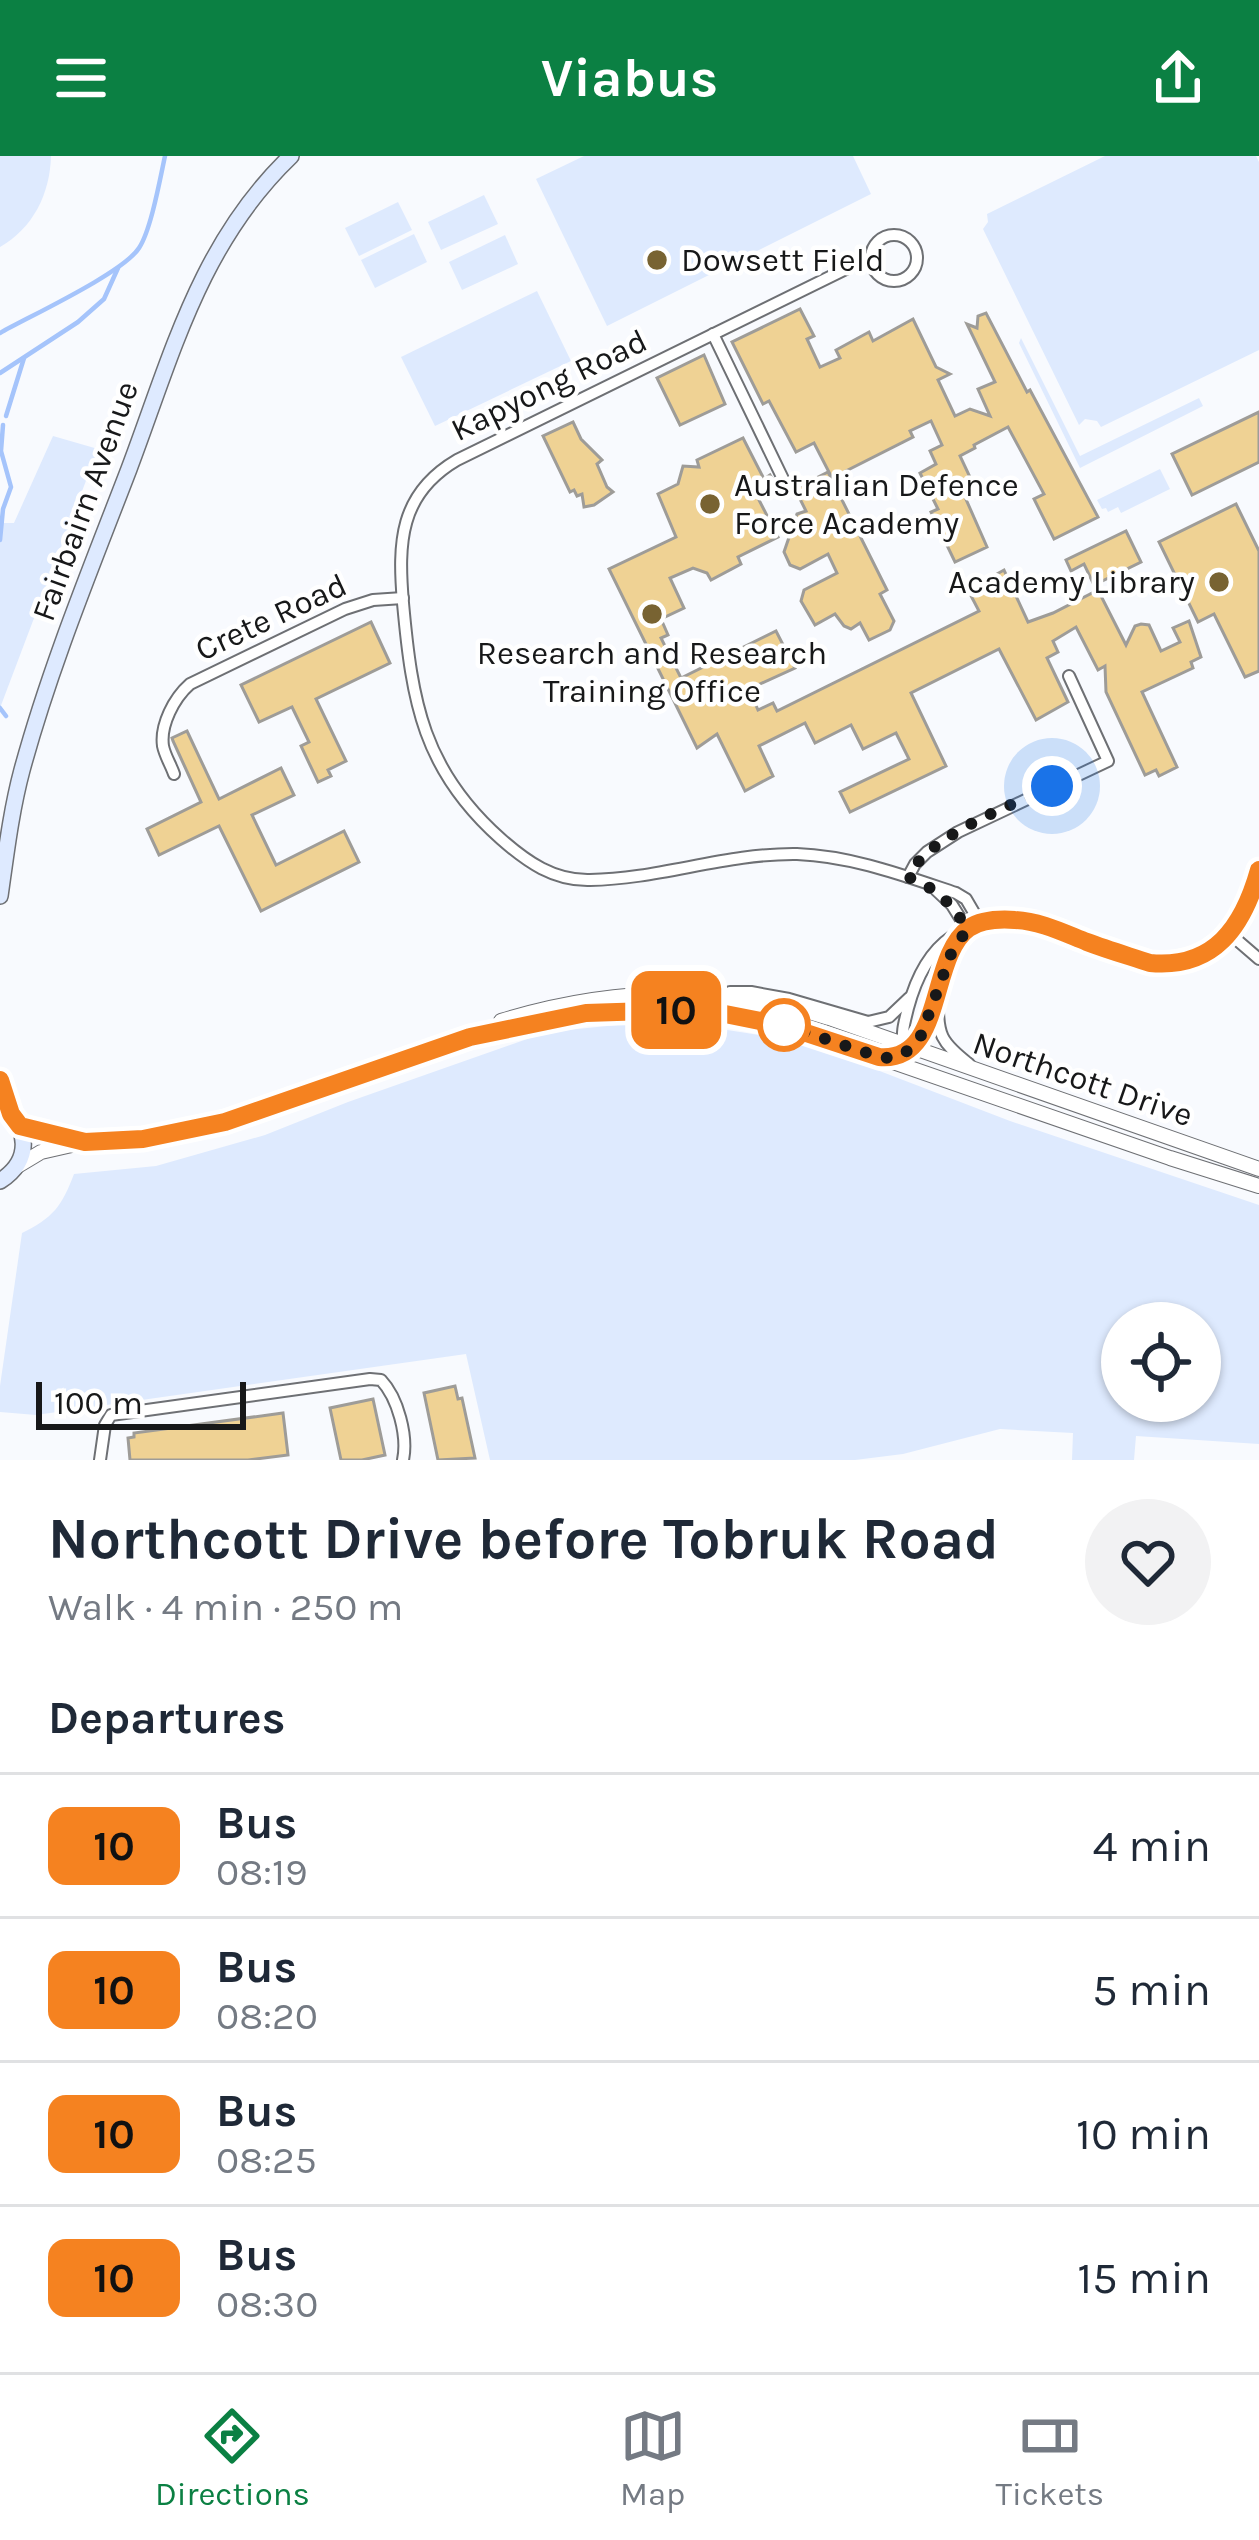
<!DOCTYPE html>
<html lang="en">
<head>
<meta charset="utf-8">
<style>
  :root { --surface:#fff; --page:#f2f2f3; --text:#1f2937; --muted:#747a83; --line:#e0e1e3; --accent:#0b8043 }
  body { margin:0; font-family:Karla,sans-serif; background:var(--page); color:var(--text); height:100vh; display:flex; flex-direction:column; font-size:45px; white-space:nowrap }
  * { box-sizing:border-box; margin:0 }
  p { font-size:39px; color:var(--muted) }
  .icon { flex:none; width:66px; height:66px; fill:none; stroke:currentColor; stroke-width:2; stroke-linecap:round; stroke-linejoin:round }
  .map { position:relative; height:1304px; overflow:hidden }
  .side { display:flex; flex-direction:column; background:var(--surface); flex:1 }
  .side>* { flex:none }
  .badge { padding:0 24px; border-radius:18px; font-size:42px; line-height:78px }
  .tools { position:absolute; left:1101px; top:1146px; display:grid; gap:24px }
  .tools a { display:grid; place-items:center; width:120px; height:120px; border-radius:50%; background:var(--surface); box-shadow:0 3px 9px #0004; font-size:60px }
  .scale { position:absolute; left:36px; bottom:30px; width:210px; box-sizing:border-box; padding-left:12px; border:6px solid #171819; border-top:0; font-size:33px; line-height:42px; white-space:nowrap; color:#171819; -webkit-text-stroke:9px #fff; paint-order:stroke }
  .you { position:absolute; width:60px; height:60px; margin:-30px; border:9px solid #fff; border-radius:50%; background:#1a73e8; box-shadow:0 0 0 18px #1a73e833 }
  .map>.badge { position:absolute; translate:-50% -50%; box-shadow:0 0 0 6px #fff }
  h2 { padding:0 48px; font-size:45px; line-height:108px }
  .round { display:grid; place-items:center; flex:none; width:126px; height:126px; border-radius:63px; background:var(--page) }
  .headline { display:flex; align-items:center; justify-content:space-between; height:204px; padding:0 48px }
  h1 { font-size:57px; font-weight:700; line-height:90px }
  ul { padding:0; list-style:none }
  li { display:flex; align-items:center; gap:36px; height:144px; padding:0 48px; border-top:3px solid var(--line) }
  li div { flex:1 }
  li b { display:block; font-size:45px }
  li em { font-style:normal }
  li .badge { min-width:132px; font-weight:700; text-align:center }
  header { display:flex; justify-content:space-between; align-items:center; height:156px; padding:0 48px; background:var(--accent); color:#fff; font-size:54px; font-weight:700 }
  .dock { display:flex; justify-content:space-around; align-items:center; height:168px; border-top:3px solid var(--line); background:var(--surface); font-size:33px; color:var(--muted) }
  .dock a { display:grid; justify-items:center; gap:6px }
  .dock .current { color:var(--accent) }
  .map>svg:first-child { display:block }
</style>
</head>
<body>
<header><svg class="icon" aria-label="menu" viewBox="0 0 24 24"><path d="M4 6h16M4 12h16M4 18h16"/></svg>Viabus<svg class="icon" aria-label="share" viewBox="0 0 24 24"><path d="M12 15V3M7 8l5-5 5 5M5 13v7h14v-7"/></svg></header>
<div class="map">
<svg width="1259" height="1304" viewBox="0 0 1259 1304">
  <rect width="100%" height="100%" fill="#f8fafe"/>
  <g fill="#deeafe" fill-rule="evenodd">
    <path d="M0 0H51C50 38 33 72 0 91Z"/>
    <polygon points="584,0 853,0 871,38 607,170 536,23"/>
    <polygon points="1105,0 1256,0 1259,6 1259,194 1101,271 1097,265 1085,263 1079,269 983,73 988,66 987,58"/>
    <polygon points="484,39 498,68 441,94 428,66"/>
    <polygon points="398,46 412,74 359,100 345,72"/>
    <polygon points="414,78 427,106 375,132 361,104"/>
    <polygon points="505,79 518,108 462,134 449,106"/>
    <polygon points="537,135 571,205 435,270 401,201"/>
    <polygon points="1021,182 1080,300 1199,242 1203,250 1080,312 1019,187"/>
    <polygon points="53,280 98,293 0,552 0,367 14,367"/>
    <polygon points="1160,313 1170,333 1121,357 1118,351 1108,356 1106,352 1102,353 1097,344"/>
    <path d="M689 868 804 886 1010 965 1259 1049V1288L1136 1280 1134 1304H1072L1073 1277 1000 1273 903 1298 855 1304H490L466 1198 36 1259 0 1256V1230L22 1077C53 1062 62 1050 74 1018L156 1010 265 979 348 946 547 876 617 869ZM1200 1167V1245H1122V1167Z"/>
  </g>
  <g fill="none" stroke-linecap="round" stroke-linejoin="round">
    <g stroke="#a5c4fb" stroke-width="4.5">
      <path d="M0 177C30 160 123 117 139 92 151 74 160 23 165 0"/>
      <polyline points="0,217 78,166 104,143 118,112"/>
      <polyline points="6,260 24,202"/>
      <polyline points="0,384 3,353 11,331 1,295 3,269"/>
      <polyline points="0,552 6,560"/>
    </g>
  </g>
  <g fill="#efd294" stroke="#9e9c98" stroke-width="3">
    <polygon points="800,153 814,180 807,183 820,211 840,202 836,194 869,176 873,185 913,163 936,211 950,218 938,224 955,260 970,253 990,260 978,233 995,226 967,168 977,172 978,160 986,157 1027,236 1030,234 1098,361 1054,383 1034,343 1044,338 1008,271 974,289 975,292 960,300 976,334 965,341 987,391 955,406 931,356 938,353 920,317 936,308 930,295 942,289 931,265 910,275 913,281 832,322 814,287 796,296 769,245 763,248 732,186"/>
    <polygon points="704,199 725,248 680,269 657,222"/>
    <polygon points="1259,256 1259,306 1192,339 1172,298"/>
    <polygon points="573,266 581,283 602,304 597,308 607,331 613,336 594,349 584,351 582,338 577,340 574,334 570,336 543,280"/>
    <polygon points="743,282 764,323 770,319 777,331 758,342 778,381 738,401 741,408 711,424 707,417 693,412 670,422 684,452 661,463 668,479 661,482 681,522 776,475 795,512 749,533 758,554 773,547 777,555 979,455 968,434 1004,414 1028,466 1053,457 1098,434 1126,489 1135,470 1141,468 1149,469 1161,495 1180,486 1173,472 1189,465 1201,501 1191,506 1193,512 1142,536 1177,611 1159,620 1156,614 1145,619 1106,536 1105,510 1098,514 1076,471 1053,485 1058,496 1047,502 1068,546 1036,564 999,493 911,537 946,610 850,656 840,636 909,603 896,577 863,593 851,569 815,587 805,567 759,590 773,620 745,635 717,578 697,592 609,413 676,381 658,338 678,328 683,310 699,311 697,304"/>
    <polygon points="828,316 887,434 880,438 894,465 890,474 869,484 860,467 851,473 844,470 835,458 815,469 801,445 804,434 837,417 828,398 800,413 790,409 784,396 797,358 806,355 795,333"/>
    <polygon points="1236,348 1259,395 1259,515 1245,521 1214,458 1198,466 1159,386"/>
    <polygon points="1126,375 1141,406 1094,429 1084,408 1071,415 1066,404"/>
    <polygon points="371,466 390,507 316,543 346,605 328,614 331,620 318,626 301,590 309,586 292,551 259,566 241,529"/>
    <polygon points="187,575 219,643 281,612 294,639 252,659 276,709 344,675 359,706 261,755 219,670 159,699 147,673 201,646 173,585 172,582"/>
    <polygon points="455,1230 458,1243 462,1242 475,1302 438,1304 424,1237"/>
    <polygon points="373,1243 385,1299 362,1304 341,1304 330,1252"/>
    <polygon points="283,1257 288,1299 248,1304 130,1304 128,1282 134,1281 134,1277"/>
  </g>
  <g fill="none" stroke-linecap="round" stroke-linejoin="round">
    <g stroke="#6e7074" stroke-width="14">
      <g id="minor">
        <circle cx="894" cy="102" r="23"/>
        <path d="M871 105 852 110 457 304C399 338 398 387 403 447 412 546 423 614 501 683 527 706 554 725 590 724 659 723 727 697 797 698 852 700 905 720 956 737L966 743 980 767"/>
        <polyline points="713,178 784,325"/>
        <path d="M174 618C171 609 165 600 163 590 160 569 174 542 190 528L345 453 373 444 403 442"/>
        <polyline points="908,721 915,708 927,696 958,676 1108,605 1069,520"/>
        <polyline points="936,734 952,749 967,773"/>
        <polyline points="1230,778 1259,803"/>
        <polyline points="730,836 751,836 789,843 868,866 889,861 909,842"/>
        <path d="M938 843C937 879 941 886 969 908"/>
        <path d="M904 889C901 875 905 865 908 852 926 784 965 758 1034 766L1150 807C1214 812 1243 771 1259 714"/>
        <path d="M913 892C938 858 939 810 965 776"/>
        <path d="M100 1304 105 1269 111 1259 370 1223 381 1224C398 1242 408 1280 403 1304"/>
      </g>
    </g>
    <g stroke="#6e7074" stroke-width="16">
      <g id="tertiary">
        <path d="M501 865C609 832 720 827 829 862L1259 1013"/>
        <polyline points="20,970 80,984"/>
        <polyline points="16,1011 41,996 85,986 143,983 225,966 470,881 586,858 679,854 715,856 785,870 812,878 1170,1002 1259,1030"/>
      </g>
    </g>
    <g stroke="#6e7074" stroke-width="18">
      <g id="secondary">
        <path d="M0 740C6 698 11 655 22 614 50 511 91 412 129 313 172 199 200 87 291 0"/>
        <polyline points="0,923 10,956"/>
        <path d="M0 950C30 971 32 1005 0 1025"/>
      </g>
    </g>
    <use href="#minor" stroke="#fff" stroke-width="10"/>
    <use href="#tertiary" stroke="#fff" stroke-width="14"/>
    <use href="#secondary" stroke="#deeaff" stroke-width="15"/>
  </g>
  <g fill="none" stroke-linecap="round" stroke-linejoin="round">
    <g stroke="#fff" stroke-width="27">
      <path id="line" d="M0 924 11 958 20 970 85 986 143 983 225 966 470 881 586 857 679 854 715 856 785 870 879 901C945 907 928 801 969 772 981 764 1001 763 1015 764 1040 765 1064 777 1087 786 1108 794 1129 800 1150 807 1214 813 1243 771 1259 714"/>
    </g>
    <use href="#line" stroke="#f58220" stroke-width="18"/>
    <path stroke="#171819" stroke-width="12" stroke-dasharray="0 21.6" d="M784 869 879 901 890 902 904 898 920 882 951 798 967 773C951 746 937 733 908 721 927 680 1011 650 1052 630"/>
  </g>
  <g fill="#786332" stroke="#fff" stroke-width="4.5">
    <circle cx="657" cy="104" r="12"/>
    <circle cx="710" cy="348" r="12"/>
    <circle cx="1219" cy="426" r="12"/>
    <circle cx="652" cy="458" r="12"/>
  </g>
  <circle fill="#fff" stroke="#f58220" stroke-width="6" cx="784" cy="869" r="24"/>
  <g text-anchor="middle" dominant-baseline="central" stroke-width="9" stroke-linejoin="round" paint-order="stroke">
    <g font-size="33" fill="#171819" stroke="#fff" text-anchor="start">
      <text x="681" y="104">Dowsett Field</text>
      <text x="734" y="329">Australian Defence<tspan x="734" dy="38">Force Academy</tspan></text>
      <text x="1195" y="426" text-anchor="end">Academy Library</text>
      <text x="652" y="497" text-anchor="middle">Research and Research<tspan x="652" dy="38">Training Office</tspan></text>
    </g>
    <g font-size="33" fill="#171819" stroke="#fff">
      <text transform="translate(549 229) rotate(-26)">Kapyong Road</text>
      <text transform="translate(85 345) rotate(-70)">Fairbairn Avenue</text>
      <text transform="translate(271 461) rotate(-25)">Crete Road</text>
      <text transform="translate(1083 923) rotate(19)">Northcott Drive</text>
    </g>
  </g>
</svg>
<div class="tools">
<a><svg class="icon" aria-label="locate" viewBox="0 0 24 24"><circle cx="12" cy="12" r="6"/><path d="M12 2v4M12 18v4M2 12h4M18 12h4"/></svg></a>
</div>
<div class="scale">100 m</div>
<div class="you" style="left:1052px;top:630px"></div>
<b class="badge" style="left:676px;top:854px;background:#f58220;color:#111">10</b>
</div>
<section class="side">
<div class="headline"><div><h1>Northcott Drive before Tobruk Road</h1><p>Walk · 4 min · 250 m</p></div><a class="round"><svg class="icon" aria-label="heart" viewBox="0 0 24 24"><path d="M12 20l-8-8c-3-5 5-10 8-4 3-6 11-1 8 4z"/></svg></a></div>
<h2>Departures</h2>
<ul>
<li><span class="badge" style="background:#f58220;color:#111">10</span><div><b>Bus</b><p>08:19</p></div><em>4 min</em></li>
<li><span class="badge" style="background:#f58220;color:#111">10</span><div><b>Bus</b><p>08:20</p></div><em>5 min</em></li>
<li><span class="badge" style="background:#f58220;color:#111">10</span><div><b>Bus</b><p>08:25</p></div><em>10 min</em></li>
<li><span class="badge" style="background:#f58220;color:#111">10</span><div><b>Bus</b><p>08:30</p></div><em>15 min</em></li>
</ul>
</section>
<nav class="dock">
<a class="current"><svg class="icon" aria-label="directions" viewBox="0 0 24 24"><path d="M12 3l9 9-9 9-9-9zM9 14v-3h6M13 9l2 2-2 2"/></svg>Directions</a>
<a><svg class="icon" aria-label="map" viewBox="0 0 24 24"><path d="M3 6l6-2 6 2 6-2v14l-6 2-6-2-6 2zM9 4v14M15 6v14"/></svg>Map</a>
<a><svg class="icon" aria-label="tickets" viewBox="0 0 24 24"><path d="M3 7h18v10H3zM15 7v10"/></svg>Tickets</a>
</nav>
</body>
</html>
